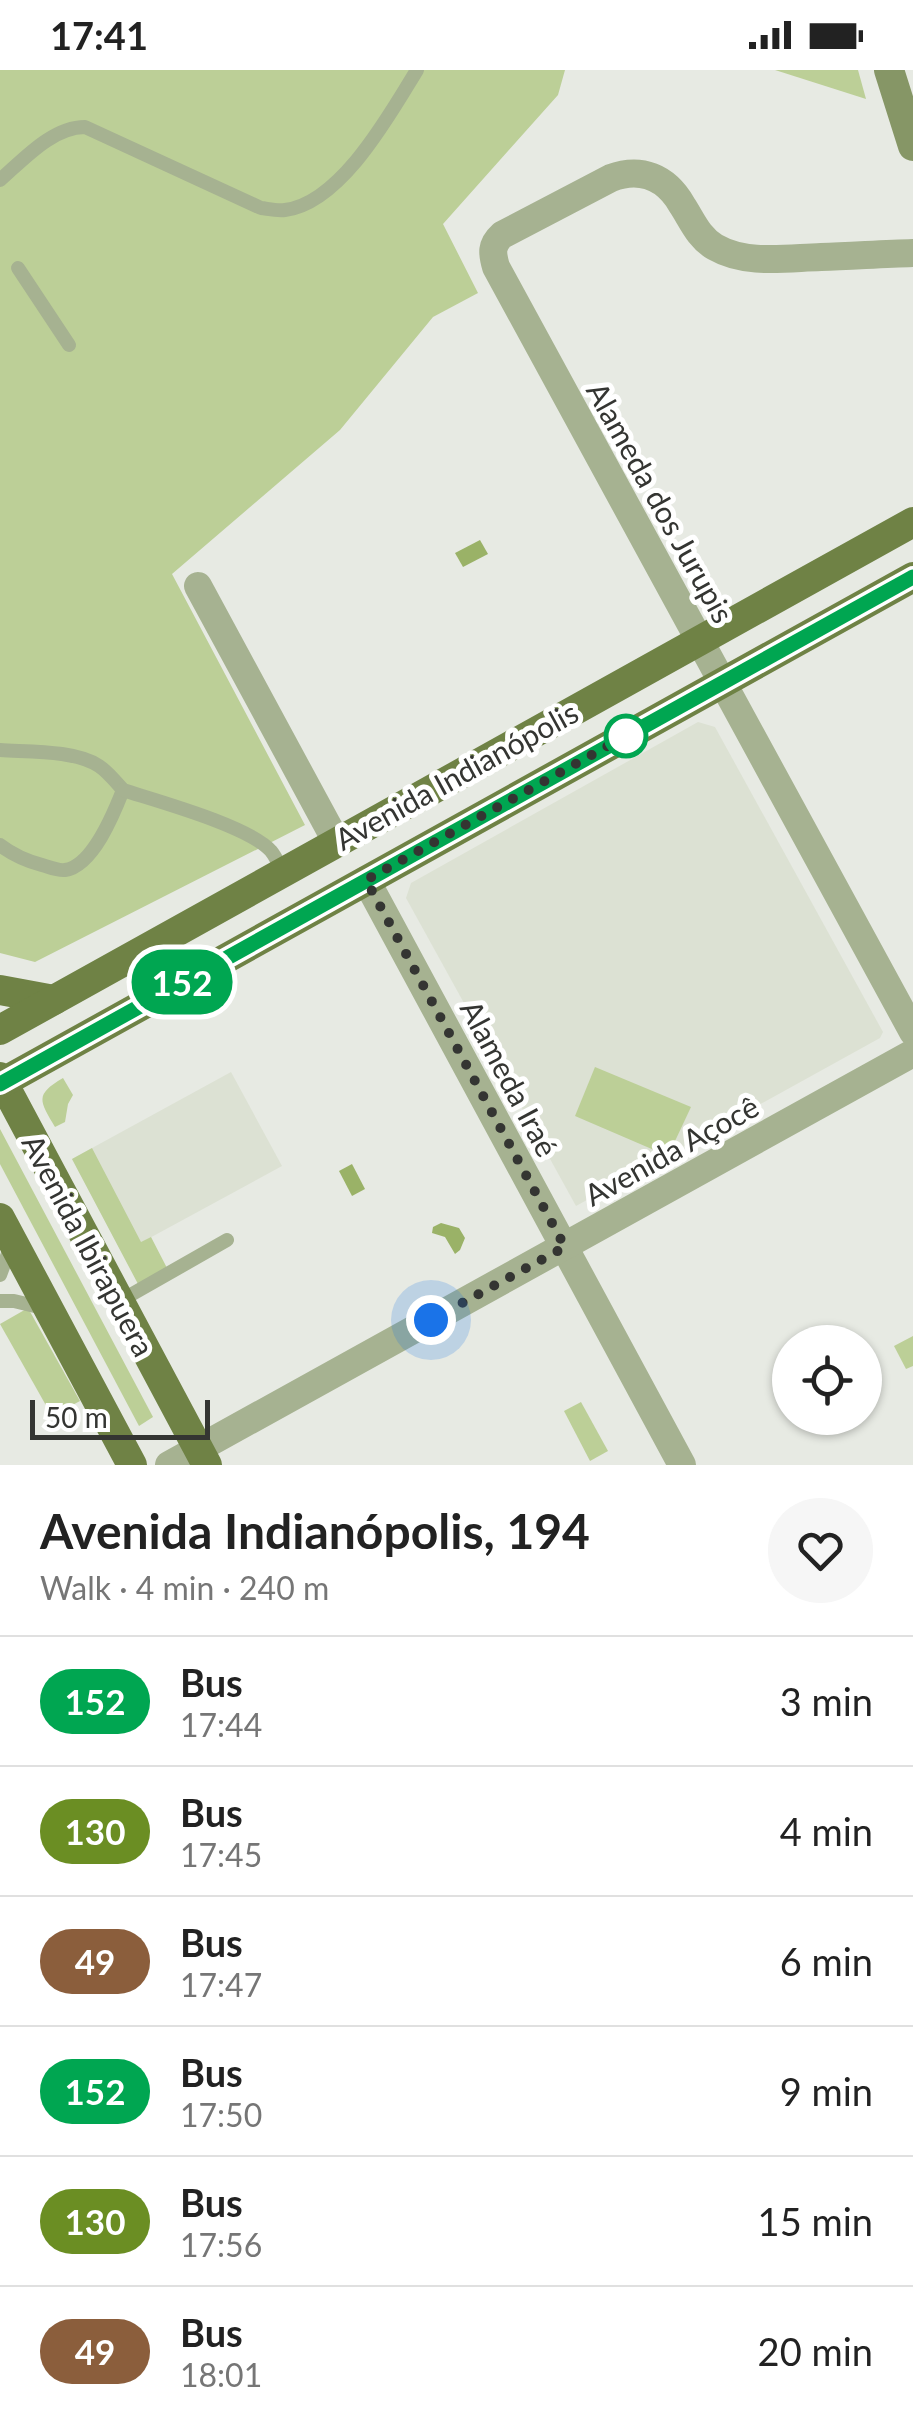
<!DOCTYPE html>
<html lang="en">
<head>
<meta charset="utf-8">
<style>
  :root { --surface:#fff; --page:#f6f6f6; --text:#222; --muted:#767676; --line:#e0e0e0 }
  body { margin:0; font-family:Lato,sans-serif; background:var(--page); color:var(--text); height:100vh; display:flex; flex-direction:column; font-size:38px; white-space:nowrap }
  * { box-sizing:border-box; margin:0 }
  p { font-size:32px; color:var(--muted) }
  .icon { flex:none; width:55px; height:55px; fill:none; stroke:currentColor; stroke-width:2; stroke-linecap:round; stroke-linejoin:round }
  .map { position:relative; height:1395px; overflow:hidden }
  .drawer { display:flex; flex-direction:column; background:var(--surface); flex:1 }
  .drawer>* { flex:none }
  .badge { padding:0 20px; border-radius:32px; font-size:35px; line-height:65px }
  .fabs { position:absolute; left:772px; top:1255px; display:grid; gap:20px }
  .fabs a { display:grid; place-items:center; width:110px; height:110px; border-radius:50%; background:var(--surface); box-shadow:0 2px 8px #0004; font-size:50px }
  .scale { position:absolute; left:30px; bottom:25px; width:180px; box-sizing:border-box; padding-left:10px; border:5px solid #343532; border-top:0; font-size:28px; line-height:35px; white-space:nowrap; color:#343532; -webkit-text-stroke:8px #fff; paint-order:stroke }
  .you { position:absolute; width:50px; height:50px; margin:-25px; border:8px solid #fff; border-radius:50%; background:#1a73e8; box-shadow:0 0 0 15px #1a73e833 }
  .map>.badge { position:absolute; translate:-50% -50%; box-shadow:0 0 0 5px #fff }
  .round { display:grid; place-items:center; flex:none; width:105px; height:105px; border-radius:52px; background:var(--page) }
  .head { display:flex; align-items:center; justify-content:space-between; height:170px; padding:0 40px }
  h1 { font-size:48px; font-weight:700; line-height:75px }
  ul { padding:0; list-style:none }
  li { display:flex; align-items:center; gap:30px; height:130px; padding:0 40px; border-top:2px solid var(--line) }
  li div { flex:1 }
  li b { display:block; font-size:38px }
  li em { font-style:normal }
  li .badge { min-width:110px; font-weight:700; text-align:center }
  .status { display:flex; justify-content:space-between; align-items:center; height:70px; padding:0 50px; background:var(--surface); direction:ltr }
  .status svg { height:28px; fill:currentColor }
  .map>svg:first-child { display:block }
</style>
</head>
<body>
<div class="status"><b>17:41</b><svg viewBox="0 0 49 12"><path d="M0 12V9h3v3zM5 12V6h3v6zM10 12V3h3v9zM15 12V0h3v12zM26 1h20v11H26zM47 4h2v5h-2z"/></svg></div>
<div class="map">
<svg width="913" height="1395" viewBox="0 0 913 1395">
  <rect width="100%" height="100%" fill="#e7eae3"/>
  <g fill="#dce1d3">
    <polygon points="698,652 715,657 883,962 880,968 576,1136 406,828 411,813"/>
    <polygon points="231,1002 282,1096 122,1183 72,1089"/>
  </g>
  <g fill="#bccf97">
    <polygon points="0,0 565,0 558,25 443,154 478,223 433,247 340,360 172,504 305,755 35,892 0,883"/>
    <polygon points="775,0 858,0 866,29"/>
    <polygon points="595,997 691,1037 668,1086 575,1046"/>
    <path d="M63 1008 73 1025 68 1034 65 1052 55 1057C40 1031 34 1025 63 1008Z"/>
    <polygon points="0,1059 153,1347 139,1356 0,1094"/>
    <polygon points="92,1078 141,1172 151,1167 167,1198 138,1214 72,1089"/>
    <polygon points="28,1238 80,1331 52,1346 0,1254"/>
    <polygon points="913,1266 913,1296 906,1299 894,1276"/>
    <polygon points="581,1332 608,1381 590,1391 564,1341"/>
  </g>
  <g fill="#9ab267">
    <polygon points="480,470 488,484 463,497 455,483"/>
    <polygon points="352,1094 365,1119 352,1126 339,1101"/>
    <polygon points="441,1153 459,1158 465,1168 460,1180 455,1184 445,1167 432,1163 433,1157"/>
  </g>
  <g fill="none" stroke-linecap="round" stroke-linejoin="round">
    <g stroke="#a6b291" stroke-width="14">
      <path d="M0 110C23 90 52 57 85 57L261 138C269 139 277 141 285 140 341 133 390 44 417 0"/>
      <polyline points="18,198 69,275"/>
      <path d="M0 680C29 682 75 680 99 696 108 702 115 711 123 720 114 743 93 796 65 800 58 801 49 797 42 795 27 791 13 785 0 775"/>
      <path d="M123 720C157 731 249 756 271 781 276 787 279 795 283 802"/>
      <polyline points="0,1205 12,1173"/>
      <polyline points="0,1231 14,1231 43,1238"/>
      <polyline points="120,1231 227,1170"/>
    </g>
    <g stroke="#a6b291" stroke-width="28">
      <path d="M913 183C882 184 851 186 821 187 786 188 746 195 715 177 698 167 692 150 682 135 666 107 641 97 611 108L502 165C491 175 492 183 496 197L913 962"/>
      <polyline points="198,516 336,771"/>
      <polyline points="366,810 682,1395"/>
      <polyline points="169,1395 913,983"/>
    </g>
    <polyline stroke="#869666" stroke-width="30" points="889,0 913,76"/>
    <g stroke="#6f8245" stroke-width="30">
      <polyline points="0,920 54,930"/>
      <polyline points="0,960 913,452"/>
      <polyline points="0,1007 207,1395"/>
      <polyline points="0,1014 913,507"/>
      <polyline points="0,1148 132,1395"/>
    </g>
  </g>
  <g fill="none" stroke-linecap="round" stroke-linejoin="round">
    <g stroke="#fff" stroke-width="22">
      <polyline id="line" points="0,1014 913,507"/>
    </g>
    <use href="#line" stroke="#00a651" stroke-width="15"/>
    <polyline stroke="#343532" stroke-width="10" stroke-dasharray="0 18" points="431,1250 565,1177 366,810 626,666"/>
  </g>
  <circle fill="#fff" stroke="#00a651" stroke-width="5" cx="626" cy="666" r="20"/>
  <g text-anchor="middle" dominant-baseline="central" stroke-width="10" stroke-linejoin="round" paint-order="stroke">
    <g font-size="30" fill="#343532" stroke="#fff">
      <text transform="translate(661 432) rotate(61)">Alameda dos Jurupis</text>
      <text transform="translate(456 705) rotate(-29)">Avenida Indianópolis</text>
      <text transform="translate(510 1008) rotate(62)">Alameda Iraé</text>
      <text transform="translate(671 1080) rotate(-29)">Avenida Açocê</text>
      <text transform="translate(89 1175) rotate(62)">Avenida Ibirapuera</text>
    </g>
  </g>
</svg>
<div class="fabs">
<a><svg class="icon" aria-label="locate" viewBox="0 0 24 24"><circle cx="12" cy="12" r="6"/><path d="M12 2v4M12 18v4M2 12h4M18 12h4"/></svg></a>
</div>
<div class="scale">50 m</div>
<div class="you" style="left:431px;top:1250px"></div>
<b class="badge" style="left:182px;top:912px;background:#00a651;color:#fff">152</b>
</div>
<section class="drawer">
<div class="head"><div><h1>Avenida Indianópolis, 194</h1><p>Walk · 4 min · 240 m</p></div><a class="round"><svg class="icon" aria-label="heart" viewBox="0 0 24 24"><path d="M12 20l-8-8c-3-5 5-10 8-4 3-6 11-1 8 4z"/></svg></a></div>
<ul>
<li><span class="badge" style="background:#00a651;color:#fff">152</span><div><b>Bus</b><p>17:44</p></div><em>3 min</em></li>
<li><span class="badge" style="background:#6b8e23;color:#fff">130</span><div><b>Bus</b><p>17:45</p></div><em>4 min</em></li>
<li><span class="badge" style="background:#8b5e3c;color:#fff">49</span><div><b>Bus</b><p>17:47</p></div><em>6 min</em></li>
<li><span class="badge" style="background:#00a651;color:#fff">152</span><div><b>Bus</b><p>17:50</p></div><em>9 min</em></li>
<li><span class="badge" style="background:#6b8e23;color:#fff">130</span><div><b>Bus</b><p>17:56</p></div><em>15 min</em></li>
<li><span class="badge" style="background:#8b5e3c;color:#fff">49</span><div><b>Bus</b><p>18:01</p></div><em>20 min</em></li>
</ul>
</section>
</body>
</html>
